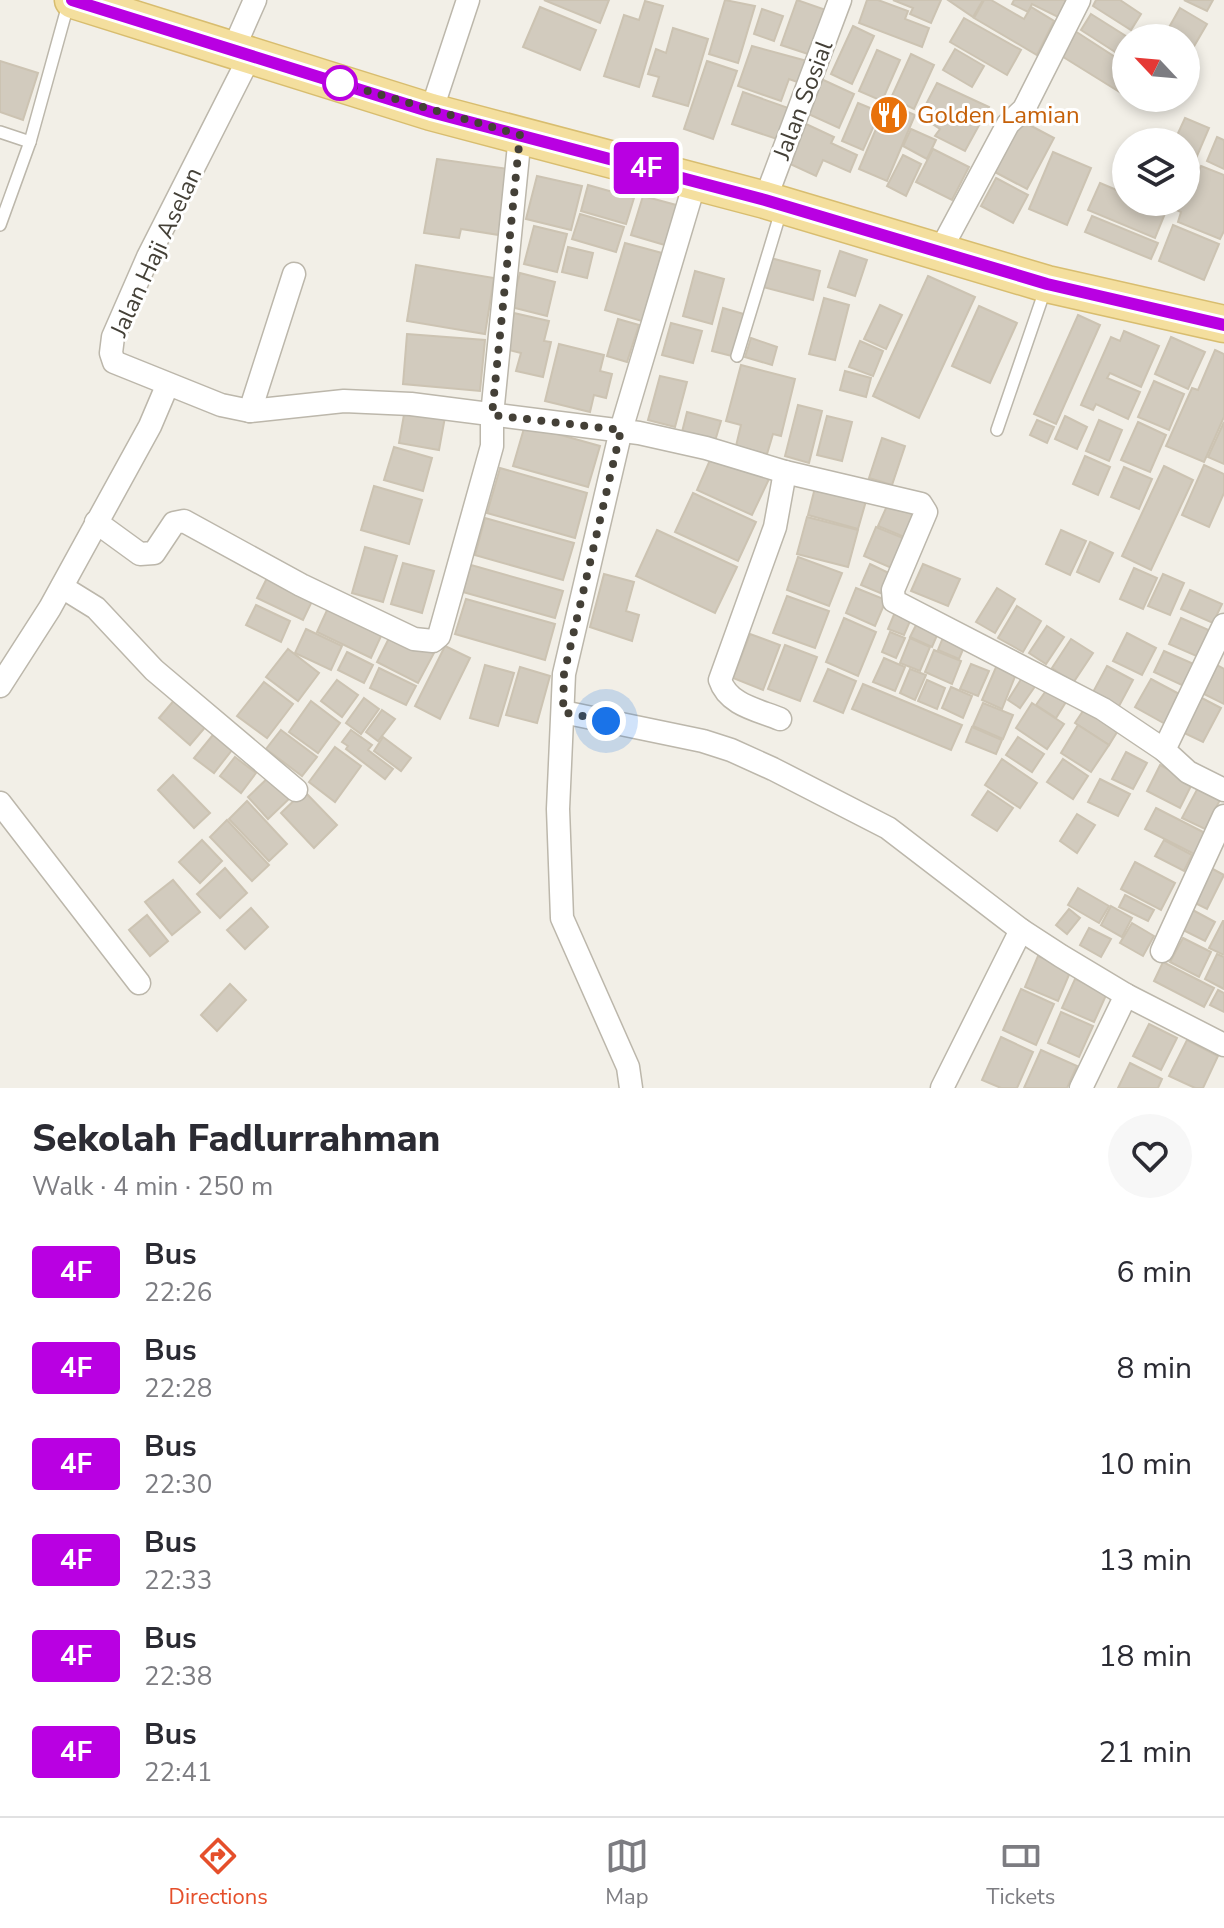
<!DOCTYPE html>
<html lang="en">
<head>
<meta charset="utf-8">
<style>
  :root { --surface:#fff; --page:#f7f7f7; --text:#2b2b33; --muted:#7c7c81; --line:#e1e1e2; --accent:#e54f2b }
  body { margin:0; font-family:"Nunito Sans",sans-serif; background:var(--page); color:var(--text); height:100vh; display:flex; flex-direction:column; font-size:30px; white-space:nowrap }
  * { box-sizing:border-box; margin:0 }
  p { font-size:26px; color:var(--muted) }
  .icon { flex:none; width:44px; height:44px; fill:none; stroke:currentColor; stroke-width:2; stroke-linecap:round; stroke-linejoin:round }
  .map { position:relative; height:1088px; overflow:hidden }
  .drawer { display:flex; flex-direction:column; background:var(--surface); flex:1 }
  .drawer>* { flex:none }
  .badge { padding:0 16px; border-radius:6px; font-size:28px; line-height:52px }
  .needle { width:52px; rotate:296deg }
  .buttons { position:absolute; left:1112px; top:24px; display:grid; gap:16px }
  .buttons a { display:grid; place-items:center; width:88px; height:88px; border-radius:50%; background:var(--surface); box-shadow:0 4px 12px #0003; font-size:40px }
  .you { position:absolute; width:40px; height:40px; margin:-20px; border:6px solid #fff; border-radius:50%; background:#1a73e8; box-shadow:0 0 0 12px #1a73e833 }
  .map>.badge { position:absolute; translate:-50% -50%; box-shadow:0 0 0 4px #fff }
  .round { display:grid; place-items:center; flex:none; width:84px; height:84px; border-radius:42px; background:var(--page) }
  .summary { display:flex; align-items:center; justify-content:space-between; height:136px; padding:0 32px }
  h1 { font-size:38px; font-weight:800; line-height:60px }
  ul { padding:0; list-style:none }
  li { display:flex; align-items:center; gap:24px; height:96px; padding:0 32px }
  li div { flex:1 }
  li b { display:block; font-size:30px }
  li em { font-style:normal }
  li .badge { min-width:88px; font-weight:700; text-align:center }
  .tab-bar { display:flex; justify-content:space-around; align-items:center; height:112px; border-top:2px solid var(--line); background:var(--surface); font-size:22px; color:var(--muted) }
  .tab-bar a { display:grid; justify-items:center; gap:4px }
  .tab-bar .active { color:var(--accent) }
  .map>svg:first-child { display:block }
</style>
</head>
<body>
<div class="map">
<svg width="1224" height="1088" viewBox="0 0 1224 1088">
  <rect width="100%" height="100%" fill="#f2efe7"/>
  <g fill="#d2cbbe" stroke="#ccc3b2" stroke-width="2">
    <polygon points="544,0 609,0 600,23"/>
    <polygon points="725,0 755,6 738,63 709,54"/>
    <polygon points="797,0 829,11 814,56 781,45"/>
    <polygon points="867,0 878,0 908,11 905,19 929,28 922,47 859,23"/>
    <polygon points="893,0 941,0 931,23 910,14 913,8"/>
    <polygon points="948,0 983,0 973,17"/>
    <polygon points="984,0 991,0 1024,19 1031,7 1054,21 1037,55 974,18"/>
    <polygon points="1014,0 1064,0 1068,2 1060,18 1032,4 1028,12 1012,4"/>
    <polygon points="1096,0 1120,0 1141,14 1131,30 1093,6"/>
    <polygon points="1184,0 1213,0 1207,11"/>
    <polygon points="645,1 663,6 639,87 604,76 624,15 639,20"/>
    <polygon points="540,7 596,30 580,70 523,47"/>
    <polygon points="1180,8 1207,24 1186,60 1186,38 1163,38"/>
    <polygon points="762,9 783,16 774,41 754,34"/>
    <polygon points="1091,14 1129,38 1126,38 1126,59 1081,30"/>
    <polygon points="964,18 1021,50 1007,75 950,42"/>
    <polygon points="853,26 874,36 852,84 831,74"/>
    <polygon points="673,28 708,39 688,106 653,96 659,77 648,74 656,49 666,53"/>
    <polygon points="1075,31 1126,64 1126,96 1060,55"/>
    <polygon points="752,46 807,61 800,83 789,79 781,101 738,86"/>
    <polygon points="955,49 984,66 972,87 943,70"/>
    <polygon points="877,50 900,60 882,101 859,91"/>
    <polygon points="911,54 934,65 914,109 891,98"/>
    <polygon points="0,61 38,73 23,120 0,112"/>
    <polygon points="707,61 737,71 713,139 684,129"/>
    <polygon points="819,78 854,94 839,128 804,112"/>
    <polygon points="937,83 989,107 965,151 935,136 940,129 920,116"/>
    <polygon points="743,92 794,110 783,141 732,124"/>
    <polygon points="858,103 880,112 863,150 842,141"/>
    <polygon points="887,103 915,115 887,181 859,169"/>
    <polygon points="1185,118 1209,128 1191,170 1186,168 1186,142 1174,142"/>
    <polygon points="1018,119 1054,138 1027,189 991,170"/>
    <polygon points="806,124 834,137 831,143 857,155 850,172 823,160 816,176 788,163"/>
    <polygon points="911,129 936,140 927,159 903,146"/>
    <polygon points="1217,137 1224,140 1224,169 1207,161"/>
    <polygon points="933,149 969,167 952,200 916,182"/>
    <polygon points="1053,152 1091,168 1067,225 1029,209"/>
    <polygon points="903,155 921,164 906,196 887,186"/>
    <polygon points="437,159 509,169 499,235 461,229 459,238 424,233"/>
    <polygon points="1201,166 1224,175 1224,231 1220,239 1178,222 1181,212 1172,208 1174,202 1186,202 1186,177 1194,181"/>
    <polygon points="537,176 582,186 571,230 526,219"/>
    <polygon points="996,178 1028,195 1013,223 981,206"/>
    <polygon points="1100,183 1126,194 1126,202 1145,202 1166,211 1155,238 1088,210"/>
    <polygon points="588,185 634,198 626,224 581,211"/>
    <polygon points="643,196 680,206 668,246 631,235"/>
    <polygon points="580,214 624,227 616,252 572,239"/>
    <polygon points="1092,216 1158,243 1151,259 1085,232"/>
    <polygon points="1173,225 1219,244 1204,280 1159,261"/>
    <polygon points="534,226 567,234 557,272 524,264"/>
    <polygon points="625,243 662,253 642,321 605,310"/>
    <polygon points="568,247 593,253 587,278 562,272"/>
    <polygon points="840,251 867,260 855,296 828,287"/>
    <polygon points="767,257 820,271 813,300 759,286"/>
    <polygon points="416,265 494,278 485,334 407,321"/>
    <polygon points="695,271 724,279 712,324 683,316"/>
    <polygon points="520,273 555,282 547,316 511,307"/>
    <polygon points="928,276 975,297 919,418 873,396"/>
    <polygon points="824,298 849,305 835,360 809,354"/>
    <polygon points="880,305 902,315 886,349 864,339"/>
    <polygon points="979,306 1017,323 990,383 952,366"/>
    <polygon points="723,308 747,315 736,357 712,351"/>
    <polygon points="514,313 549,321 544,341 551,342 543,377 516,371 521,353 505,349"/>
    <polygon points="1078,315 1100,325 1056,424 1034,414"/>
    <polygon points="618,319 639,325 627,362 607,356"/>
    <polygon points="671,323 702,331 693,363 662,355"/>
    <polygon points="1124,331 1159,346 1141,387 1110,373 1107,378 1140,392 1128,419 1096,404 1093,410 1081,405 1111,337 1120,341"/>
    <polygon points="407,334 485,340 480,391 403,384"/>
    <polygon points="1171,337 1205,352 1188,389 1155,374"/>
    <polygon points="751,338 777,347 772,365 745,357"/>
    <polygon points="860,341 883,351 873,376 849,367"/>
    <polygon points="559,344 604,355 600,371 612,374 606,398 594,395 590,412 545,401"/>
    <polygon points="1215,350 1224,354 1224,417 1204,462 1166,446 1192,388 1198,390"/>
    <polygon points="741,365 795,379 781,436 773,434 767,454 736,446 741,425 726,421"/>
    <polygon points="845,371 871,378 866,397 840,390"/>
    <polygon points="660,376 687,382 675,427 648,420"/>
    <polygon points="1154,381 1184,394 1169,430 1138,417"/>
    <polygon points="798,405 822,411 809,463 785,456"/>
    <polygon points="405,409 445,417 439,450 399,443"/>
    <polygon points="687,412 721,421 715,441 682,432"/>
    <polygon points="827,416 852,422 842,461 817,455"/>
    <polygon points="1065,416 1087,427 1077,449 1055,439"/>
    <polygon points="1037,420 1054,427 1047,443 1030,435"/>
    <polygon points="1099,420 1122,430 1109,461 1086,451"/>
    <polygon points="1138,422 1166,435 1150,472 1121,460"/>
    <polygon points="1224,422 1224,464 1208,457"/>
    <polygon points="525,425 600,446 588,487 513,466"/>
    <polygon points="882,438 905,446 892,485 869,478"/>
    <polygon points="394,447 432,458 423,491 384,480"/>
    <polygon points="713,453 769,479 752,515 697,490"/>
    <polygon points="1085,456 1110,467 1098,495 1073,484"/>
    <polygon points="1204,465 1224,474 1224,493 1209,527 1182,515"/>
    <polygon points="1164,466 1193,480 1151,570 1122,556"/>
    <polygon points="1124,467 1152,479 1139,509 1111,497"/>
    <polygon points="500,468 587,493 575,538 487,513"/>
    <polygon points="817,480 868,494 858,529 808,515"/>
    <polygon points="374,486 422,500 409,544 361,530"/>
    <polygon points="693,493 756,522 738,561 675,532"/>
    <polygon points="891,497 922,507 909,539 878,526"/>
    <polygon points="807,517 858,530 848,567 797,554"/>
    <polygon points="485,518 574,543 563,580 475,555"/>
    <polygon points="876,527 908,540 896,570 864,556"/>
    <polygon points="657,530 737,567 715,613 636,576"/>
    <polygon points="1061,530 1086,541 1070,575 1046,564"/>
    <polygon points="1090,542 1113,553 1099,582 1077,572"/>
    <polygon points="365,547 397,556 383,602 352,593"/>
    <polygon points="798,557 842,573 829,606 787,590"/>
    <polygon points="403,563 434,571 422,613 391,604"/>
    <polygon points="870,564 893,575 885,595 861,585"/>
    <polygon points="923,564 960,579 948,606 911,591"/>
    <polygon points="471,565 563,591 555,618 463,592"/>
    <polygon points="1134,568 1157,578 1143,609 1120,599"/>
    <polygon points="269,574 315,595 303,620 257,598"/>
    <polygon points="604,574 634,582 626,611 639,615 632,641 590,627"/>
    <polygon points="1163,574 1184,583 1170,615 1148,606"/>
    <polygon points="856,588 886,600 875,626 846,613"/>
    <polygon points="997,588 1015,599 995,633 976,622"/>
    <polygon points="1190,590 1222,604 1213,623 1181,609"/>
    <polygon points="787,596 829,611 815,648 773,633"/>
    <polygon points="466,599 555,624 545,660 455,634"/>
    <polygon points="256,605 290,621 281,642 246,625"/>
    <polygon points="898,605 914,612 904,635 888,629"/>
    <polygon points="1017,606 1041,621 1023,652 998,638"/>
    <polygon points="328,608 382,634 371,658 317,632"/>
    <polygon points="920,617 941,626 932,647 910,637"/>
    <polygon points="844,618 876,632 858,676 826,662"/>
    <polygon points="1181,618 1213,632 1201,658 1169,644"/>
    <polygon points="1047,626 1064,637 1046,664 1029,653"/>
    <polygon points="306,629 342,646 331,670 295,653"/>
    <polygon points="946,630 967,640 959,659 938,650"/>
    <polygon points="392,632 434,653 418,683 377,662"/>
    <polygon points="890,632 905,638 896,658 882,652"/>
    <polygon points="1127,633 1156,648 1142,675 1113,661"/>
    <polygon points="750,634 780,645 763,690 733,678"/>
    <polygon points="910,638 930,647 920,671 900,663"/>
    <polygon points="1071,639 1093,653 1073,683 1052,668"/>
    <polygon points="785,645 817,657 800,701 768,689"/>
    <polygon points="445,646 470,658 440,719 415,706"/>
    <polygon points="288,649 319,673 298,701 266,677"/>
    <polygon points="934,650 961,661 952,684 925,672"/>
    <polygon points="1164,651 1196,665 1186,687 1154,672"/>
    <polygon points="347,652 373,665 364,683 338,670"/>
    <polygon points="884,658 905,667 895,691 873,682"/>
    <polygon points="999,660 1018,669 1002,709 982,700"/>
    <polygon points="971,664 989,671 978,696 960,689"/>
    <polygon points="485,665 514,673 498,726 470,718"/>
    <polygon points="1217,665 1224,669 1224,704 1204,694"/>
    <polygon points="1107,666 1133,680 1118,708 1092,694"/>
    <polygon points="520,667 550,676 537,723 506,715"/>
    <polygon points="379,668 416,686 406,705 370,688"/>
    <polygon points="828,669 856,681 843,713 814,701"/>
    <polygon points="910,669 926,675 915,700 900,693"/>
    <polygon points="1025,673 1038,682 1020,708 1008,700"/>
    <polygon points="1151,679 1183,696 1167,725 1135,707"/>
    <polygon points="337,680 358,695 342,717 321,701"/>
    <polygon points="927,680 945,688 937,709 918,701"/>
    <polygon points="264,682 293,704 267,738 237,716"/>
    <polygon points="863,684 962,725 951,750 852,709"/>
    <polygon points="1050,685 1069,697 1056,718 1036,705"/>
    <polygon points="951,687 972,696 963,718 942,708"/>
    <polygon points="1196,695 1221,708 1203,742 1178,730"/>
    <polygon points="176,698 207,725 190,745 159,718"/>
    <polygon points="364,698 379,709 361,734 346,723"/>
    <polygon points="311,701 340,723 318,753 289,732"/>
    <polygon points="1089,702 1122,724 1109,745 1075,723"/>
    <polygon points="983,703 1013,715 1003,739 973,726"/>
    <polygon points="1032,703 1064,724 1047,749 1016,728"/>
    <polygon points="382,710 395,719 378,741 366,732"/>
    <polygon points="1078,725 1109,745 1091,772 1061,753"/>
    <polygon points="972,727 1002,740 996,754 966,742"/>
    <polygon points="217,730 236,745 214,773 194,758"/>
    <polygon points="281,730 317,757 302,776 266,749"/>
    <polygon points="351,730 372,745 368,750 393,769 385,779 346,749 348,746 342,742"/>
    <polygon points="383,737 411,758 401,771 374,751"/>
    <polygon points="1018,737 1044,754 1032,772 1006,755"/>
    <polygon points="335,747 361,766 335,802 309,782"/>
    <polygon points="1126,752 1147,763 1133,789 1112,779"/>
    <polygon points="235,757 256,773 241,793 220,776"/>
    <polygon points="1002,759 1037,783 1020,808 985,785"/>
    <polygon points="1063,759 1088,776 1073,799 1047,782"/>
    <polygon points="1160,765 1193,782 1180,808 1147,791"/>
    <polygon points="272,774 292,796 268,819 248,797"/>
    <polygon points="173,775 210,813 194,828 158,790"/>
    <polygon points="1100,779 1130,794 1118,816 1088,802"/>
    <polygon points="1201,782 1223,794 1205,829 1182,818"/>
    <polygon points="304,791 337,825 314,848 281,813"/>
    <polygon points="988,791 1013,808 997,831 972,815"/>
    <polygon points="247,801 287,844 269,861 229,819"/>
    <polygon points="1156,808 1207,834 1196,855 1145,829"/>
    <polygon points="1077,814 1095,825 1077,853 1060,841"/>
    <polygon points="227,820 269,865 252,881 210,837"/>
    <polygon points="202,840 222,861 200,883 179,862"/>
    <polygon points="1164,840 1192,855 1184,871 1155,856"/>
    <polygon points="1135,862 1175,883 1161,910 1121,889"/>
    <polygon points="1207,866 1224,875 1207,909 1189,900"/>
    <polygon points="225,868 247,893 220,918 197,894"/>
    <polygon points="173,880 200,912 172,935 145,902"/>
    <polygon points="1078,888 1109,906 1099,923 1068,905"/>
    <polygon points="1125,895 1154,910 1148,921 1119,907"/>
    <polygon points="1111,906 1132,918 1122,937 1101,925"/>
    <polygon points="251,908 268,927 245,949 227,930"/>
    <polygon points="1189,908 1215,922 1205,941 1179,928"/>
    <polygon points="1069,909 1080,918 1067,934 1056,925"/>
    <polygon points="147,915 168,941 150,956 129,930"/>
    <polygon points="1223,921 1224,921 1224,955 1209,948"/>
    <polygon points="1132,923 1154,936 1143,956 1120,943"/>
    <polygon points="1089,928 1111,939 1101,957 1080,945"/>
    <polygon points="1183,938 1211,952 1199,977 1170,962"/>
    <polygon points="1217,954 1224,957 1224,989 1205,979"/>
    <polygon points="1038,956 1071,970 1058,1001 1025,987"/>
    <polygon points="1163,962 1214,988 1204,1007 1154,981"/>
    <polygon points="1075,979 1107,993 1094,1022 1062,1008"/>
    <polygon points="230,984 246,1000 217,1031 201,1015"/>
    <polygon points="1021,989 1054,1004 1036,1045 1003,1030"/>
    <polygon points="1218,990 1224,993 1224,1012 1210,1005"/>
    <polygon points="1061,1012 1093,1026 1079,1057 1048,1043"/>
    <polygon points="1149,1024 1177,1038 1161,1070 1133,1056"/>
    <polygon points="1001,1037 1033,1052 1017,1088 1001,1088 982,1080"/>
    <polygon points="1187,1040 1218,1056 1203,1088 1195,1088 1169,1076"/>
    <polygon points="1041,1050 1077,1066 1067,1088 1024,1088"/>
    <polygon points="1130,1063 1162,1079 1158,1088 1118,1088"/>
  </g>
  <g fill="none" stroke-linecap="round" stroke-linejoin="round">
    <g stroke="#bcb7ab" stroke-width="14">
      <g id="service">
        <polyline points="0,132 30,142 69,1"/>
        <polyline points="0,225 30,142"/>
        <polyline points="737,356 781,211"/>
        <polyline points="997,430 1046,287"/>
      </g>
    </g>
    <g stroke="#bcb7ab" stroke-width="25">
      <g id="minor">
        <polyline points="233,50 255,0"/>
        <polyline points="251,54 148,257 113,337 111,353 114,362 221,405 250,411 344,401 411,404 639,433 706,448 785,472 921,504 926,512 893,590 894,601 1103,709 1164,750"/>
        <polyline points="431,112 468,0"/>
        <polyline points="765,200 840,0"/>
        <polyline points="940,251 1008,124 1024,109 1079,0"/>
        <polyline points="250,411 294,274"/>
        <polyline points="96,522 140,554 154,553 174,523 184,521 301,585 414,639 433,641 439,636 492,446 492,415 520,135"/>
        <polyline points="62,587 96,608 154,670 296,790"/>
        <polyline points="1224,625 1164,750 1188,772 1224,790"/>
        <polyline points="0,686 50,608 150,426 167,386"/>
        <polyline points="563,712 703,741 731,750 773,769 888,828 1021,930 1061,956 1126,995 1224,1045"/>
        <path d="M780 719C758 710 728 705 720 680L775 527 785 472"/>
        <polyline points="0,803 139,983"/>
        <polyline points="1162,951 1224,816"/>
        <polyline points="631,1088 628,1067 562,918 558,809 564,674 621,430 695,182"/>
        <polyline points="942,1088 1021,930"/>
        <polyline points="1081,1088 1126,995"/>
      </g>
    </g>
    <g stroke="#d8bd6f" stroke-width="39">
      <polyline id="primary" points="73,0 431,112 765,200 1047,284 1224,324"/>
    </g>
    <use href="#service" stroke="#fff" stroke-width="11"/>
    <use href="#minor" stroke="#fff" stroke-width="22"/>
    <use href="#primary" stroke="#f4df9e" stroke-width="36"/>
  </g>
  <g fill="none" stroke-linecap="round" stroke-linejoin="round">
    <g stroke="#fff" stroke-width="18">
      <polyline id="line" points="72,0 431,112 765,200 1047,284 1224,325"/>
    </g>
    <use href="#line" stroke="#b900e2" stroke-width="12"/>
    <polyline stroke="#444037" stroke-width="8" stroke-dasharray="0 14.4" points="340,83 520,135 492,415 621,430 564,674 563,712 606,721"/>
  </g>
  <defs>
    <g id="restaurant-disc" transform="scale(2)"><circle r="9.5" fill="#e8710a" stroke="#fff"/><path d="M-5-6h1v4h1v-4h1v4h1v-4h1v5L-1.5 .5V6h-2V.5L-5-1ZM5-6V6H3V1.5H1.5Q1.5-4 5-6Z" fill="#fff"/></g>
  </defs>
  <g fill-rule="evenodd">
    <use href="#restaurant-disc" x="889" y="115"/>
  </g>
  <circle fill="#fff" stroke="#b900e2" stroke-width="4" cx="340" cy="83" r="16"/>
  <g text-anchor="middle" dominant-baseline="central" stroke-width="6" stroke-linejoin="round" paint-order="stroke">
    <g font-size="24" fill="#444037" stroke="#fff">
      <text transform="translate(803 100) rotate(-69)">Jalan Sosial</text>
      <text transform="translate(156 252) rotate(-65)">Jalan Haji Aselan</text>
    </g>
    <g font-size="24" fill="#c56008" stroke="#fff" text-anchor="start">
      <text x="917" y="115">Golden Lamian</text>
    </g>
  </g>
</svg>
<div class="buttons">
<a><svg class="needle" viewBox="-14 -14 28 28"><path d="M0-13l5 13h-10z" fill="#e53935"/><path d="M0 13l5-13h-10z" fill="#7c7c81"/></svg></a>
<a><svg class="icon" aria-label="layers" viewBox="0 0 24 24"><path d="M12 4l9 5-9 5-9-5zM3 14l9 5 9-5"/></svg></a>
</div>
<div class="you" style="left:606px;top:721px"></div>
<b class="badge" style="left:646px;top:168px;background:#b900e2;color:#fff">4F</b>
</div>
<section class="drawer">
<div class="summary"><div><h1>Sekolah Fadlurrahman</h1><p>Walk · 4 min · 250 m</p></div><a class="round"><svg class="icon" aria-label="heart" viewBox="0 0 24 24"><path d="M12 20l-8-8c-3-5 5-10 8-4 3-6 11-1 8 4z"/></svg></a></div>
<ul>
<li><span class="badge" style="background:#b900e2;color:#fff">4F</span><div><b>Bus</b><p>22:26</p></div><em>6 min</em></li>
<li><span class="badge" style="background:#b900e2;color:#fff">4F</span><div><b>Bus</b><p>22:28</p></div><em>8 min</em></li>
<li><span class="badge" style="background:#b900e2;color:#fff">4F</span><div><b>Bus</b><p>22:30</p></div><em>10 min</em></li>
<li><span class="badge" style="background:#b900e2;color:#fff">4F</span><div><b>Bus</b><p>22:33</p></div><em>13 min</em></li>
<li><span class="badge" style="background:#b900e2;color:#fff">4F</span><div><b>Bus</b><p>22:38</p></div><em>18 min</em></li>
<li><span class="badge" style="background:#b900e2;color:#fff">4F</span><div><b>Bus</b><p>22:41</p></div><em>21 min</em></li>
</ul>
</section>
<nav class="tab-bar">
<a class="active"><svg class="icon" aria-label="directions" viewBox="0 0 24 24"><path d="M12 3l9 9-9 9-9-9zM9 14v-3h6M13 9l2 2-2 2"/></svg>Directions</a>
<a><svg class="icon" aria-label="map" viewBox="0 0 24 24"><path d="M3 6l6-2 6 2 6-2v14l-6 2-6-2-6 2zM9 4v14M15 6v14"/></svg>Map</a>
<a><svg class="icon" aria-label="tickets" viewBox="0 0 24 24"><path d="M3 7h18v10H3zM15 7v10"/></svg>Tickets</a>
</nav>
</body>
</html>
